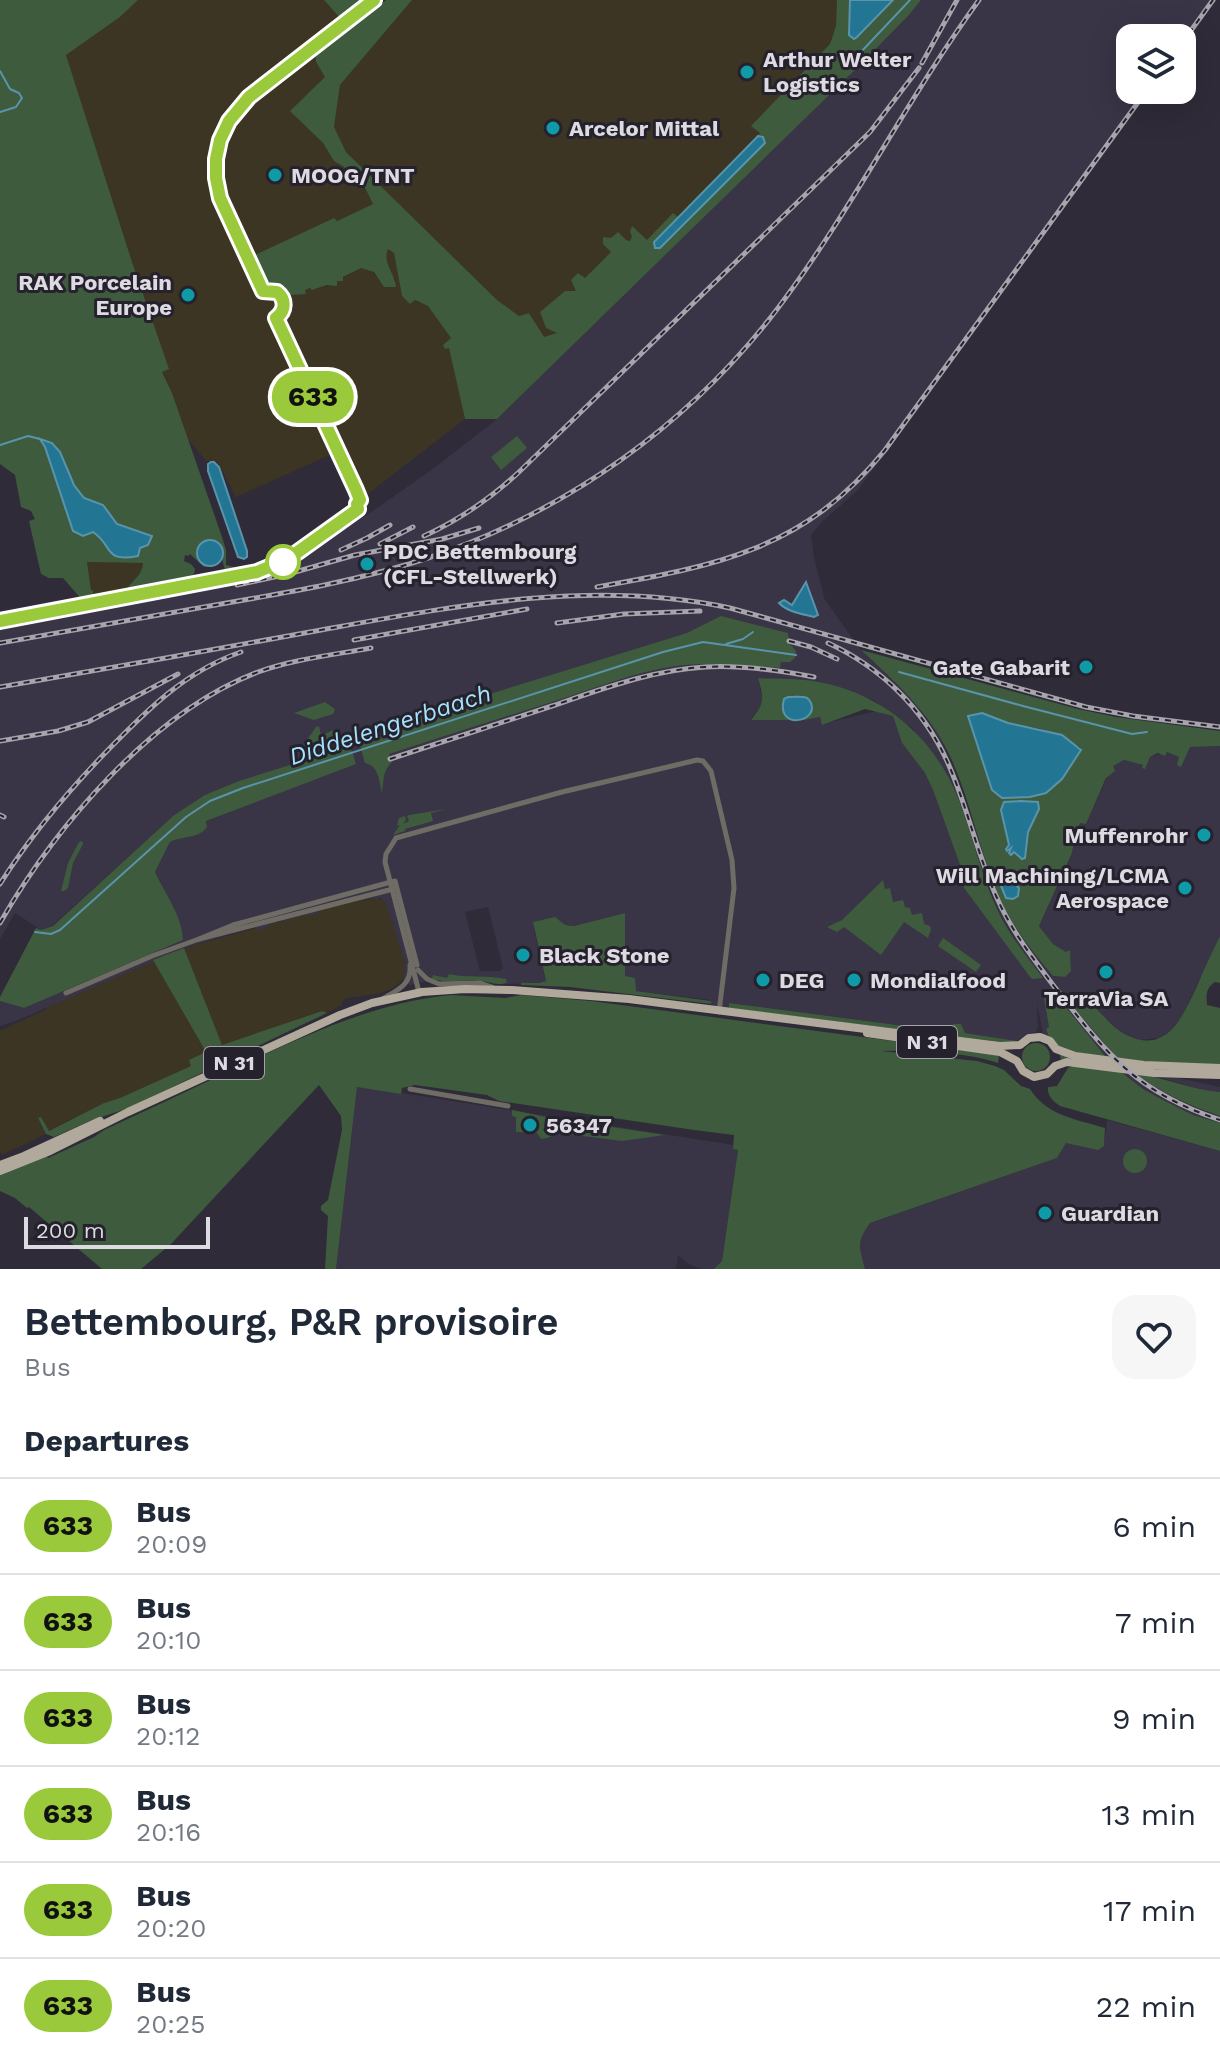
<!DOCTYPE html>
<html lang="en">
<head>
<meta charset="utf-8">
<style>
  :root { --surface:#fff; --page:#f6f6f7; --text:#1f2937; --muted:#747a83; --line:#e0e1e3 }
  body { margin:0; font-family:"Work Sans",sans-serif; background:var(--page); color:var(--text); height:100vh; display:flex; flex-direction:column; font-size:30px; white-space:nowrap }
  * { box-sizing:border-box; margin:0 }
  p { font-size:26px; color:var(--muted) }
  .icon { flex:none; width:44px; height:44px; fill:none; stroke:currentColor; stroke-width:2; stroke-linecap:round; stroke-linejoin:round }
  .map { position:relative; height:1269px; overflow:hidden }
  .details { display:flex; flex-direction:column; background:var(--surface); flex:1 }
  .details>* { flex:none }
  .badge { padding:0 16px; border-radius:26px; font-size:28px; line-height:52px }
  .controls { position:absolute; left:1116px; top:24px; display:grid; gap:16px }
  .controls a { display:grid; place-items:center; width:80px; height:80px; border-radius:16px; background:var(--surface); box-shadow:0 8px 32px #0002; font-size:40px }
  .scale { position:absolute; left:24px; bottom:20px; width:186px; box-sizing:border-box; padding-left:8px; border:4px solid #dddae2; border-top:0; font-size:22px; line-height:28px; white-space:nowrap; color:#dddae2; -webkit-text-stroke:6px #25222e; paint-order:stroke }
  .map>.badge { position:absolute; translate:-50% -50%; box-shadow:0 0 0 4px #fff }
  h2 { padding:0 24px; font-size:30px; line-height:72px }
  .round { display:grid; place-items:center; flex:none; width:84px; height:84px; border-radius:24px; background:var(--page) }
  .overview { display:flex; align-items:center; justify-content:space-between; height:136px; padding:0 24px }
  h1 { font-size:38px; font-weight:600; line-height:60px }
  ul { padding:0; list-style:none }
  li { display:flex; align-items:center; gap:24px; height:96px; padding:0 24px; border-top:2px solid var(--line) }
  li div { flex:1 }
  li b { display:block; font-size:30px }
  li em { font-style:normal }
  li .badge { min-width:88px; font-weight:700; text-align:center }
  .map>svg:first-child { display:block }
</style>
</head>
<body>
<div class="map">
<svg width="1220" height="1269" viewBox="0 0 1220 1269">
  <rect width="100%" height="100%" fill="#2f2b38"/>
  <g fill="#3c3523">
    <polygon points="138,0 324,0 340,18 364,0 384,0 316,53 316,62 326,77 291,111 323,143 334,161 344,167 353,183 360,180 373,204 336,221 334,218 256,255 270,283 284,289 289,295 311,288 312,290 330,285 361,268 370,269 379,279 396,281 390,271 385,256 388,248 394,253 402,296 428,306 451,338 449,347 465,419 360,500 333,442 332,454 236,497 217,461 206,461 188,439 172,393 162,371 168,369 132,262 66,55 120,17"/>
    <polygon points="412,0 837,0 836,26 830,44 752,126 761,134 660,248 647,240 632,236 631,241 626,240 611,252 585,278 578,273 571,281 577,291 559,333 543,338 530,313 519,316 497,300 346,152 334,127 340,85"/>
    <polygon points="87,562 143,563 142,572 131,583 128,589 130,591 94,599 91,591"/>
    <polygon points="377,898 385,901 390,911 405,963 403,979 395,987 382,993 347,998 342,1002 342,1005 327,1013 321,1011 222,1046 184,948 361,899 367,900"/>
    <polygon points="153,960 206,1052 191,1066 120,1098 104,1103 48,1131 41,1117 38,1119 46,1134 2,1155 0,1150 0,1031 47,1009 47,1006 50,1005"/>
  </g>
  <g fill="#393446" fill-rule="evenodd">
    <path d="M921 0H1216L1182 47V38H1130V90H1150L858 490 823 521 811 535 814 558 825 600 861 650 913 700 940 737 956 773 996 890 1006 910 1027 946 1053 976 1065 977 1071 968 1070 955 1053 944 1039 926 1072 853 1075 836 1080 822 1086 824 1112 766 1124 760 1144 765 1150 757 1167 752 1180 757 1190 747 1220 746V936L1182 1017 1167 1034 1159 1038 1140 1040 1119 1031 1094 1007 1068 993 1074 1008 1101 1042 1136 1074 1151 1085 1196 1108 1220 1116V1123L1193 1115 1163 1100 1143 1089 1121 1072 1095 1045 1052 991 1048 1017 1049 1028 1046 1029 1049 1037 1043 1034 1037 1003 1038 1026 1036 1032 1027 1034 1017 1041 965 1033 953 1028 952 1032 730 1003 728 1013 710 1011 711 1000 636 991 625 977V913L574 926 565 925 534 930 546 981 541 983 506 984 507 982 496 977H465L450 974 448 978 432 979 429 978 424 982 410 985 403 979 405 963 387 905 381 898 361 899 321 910 317 914 307 916 304 915 270 924 268 927 258 930 255 927 184 948 16 1021 0 1026V1001L24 1008 183 940 174 907 167 899 155 872 170 842 207 827 206 821 173 816 52 926 41 930 15 913 0 939V627L152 601 205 590 235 581 242 576 315 548 367 515 434 468 497 419 858 67 908 16ZM758 678 818 682 841 688 875 701 913 729 974 848 999 913 1021 950 1043 978 1031 977 964 888V876L933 790 925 773 902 743 893 716 877 711 822 724 820 717 805 720 751 719 761 708 763 701ZM488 907 503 968 500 971H480L465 912Z"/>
    <polygon points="1159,1077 1179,1078 1220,1087 1220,1092 1203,1091"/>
    <polygon points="357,1086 734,1145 734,1149 738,1150 722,1261 714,1269 701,1269 688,1264 678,1255 676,1269 336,1269"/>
    <polygon points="1107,1120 1220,1151 1220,1269 865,1269 858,1245 861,1236 870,1223 1057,1158 1066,1143 1104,1146"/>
  </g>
  <g fill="#3e5b3e" fill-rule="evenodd">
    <path d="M0 0H138L120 17 66 55 132 262 169 369 162 372 172 393 222 537 226 550V565L234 567V574H226L222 559 214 565 204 567 190 554 188 556 185 555 184 561 191 564 195 569 194 574 187 579 130 591 127 589C134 578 142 576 143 563L87 562 91 590 93 591 94 599 83 601 63 578H49L41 574 29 521 35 519 31 511 21 507 15 475 0 464Z"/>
    <polygon points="324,0 364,0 340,18"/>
    <path d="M386 0H412L340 85 334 127 346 152 497 300 519 316 529 313 544 337 557 333 546 328 540 312 565 291H576L571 280 578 273 585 278 611 252 603 244V237L611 238 618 232 626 240 630 241 632 236 630 232 632 226 647 240 673 213 678 217 654 242 761 136H758L760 133 751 126 830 44 836 26 837 0H850L849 35 854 39 857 37 893 0H921L908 16 858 67 497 419H465L449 348 445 349 443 345 451 338 428 306 415 300 410 304 402 296 394 253 388 249C382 263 395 273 396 287H384L374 272 361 268 343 277V281H337V286L327 285 312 290 310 288 305 290 306 294 289 295C280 283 272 287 265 278 260 273 257 264 254 258L255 255 334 218 337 221 373 204 361 180 354 183 344 167 334 161 323 143 290 111 325 77 316 62V55Z"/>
    <polygon points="517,436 527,448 501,470 491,457"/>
    <polygon points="201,584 205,590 152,601 0,627 0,624"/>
    <path d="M721 616 788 633 789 643 796 651 795 658 790 662H781L780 668C745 665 711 662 676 666 634 672 593 689 552 702 498 719 443 736 389 754L390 758 393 761C382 771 384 780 382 793 379 781 379 766 365 763L359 742 363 738 415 717 687 633Z"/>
    <path d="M861 650 1078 709 1116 717 1220 731V746L1190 747 1181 767 1177 765 1179 757 1167 752 1165 756 1158 753 1150 757 1145 769 1142 768 1143 765 1124 760 1113 766 1115 771 1106 778 1086 824 1080 823 1075 836 1072 853 1039 926 1053 944 1066 952 1070 950 1071 971 1065 977 1053 976C1030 950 1010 923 996 890 978 845 969 795 948 752 928 711 894 681 861 650ZM982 713 1008 723 1041 729 1080 747 1081 750 1076 754ZM1039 809 1028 832 1024 858 1014 852 1009 853 1012 849 1007 839Z"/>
    <path d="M758 678C778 679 799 678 819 682 883 694 934 737 958 798 973 836 981 876 999 913 1011 937 1027 957 1043 978L1033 979 1030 977 964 888V876L933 790 925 773 902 743 893 716 865 709 822 725 820 717 805 720H751C765 703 764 699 758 678Z"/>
    <polygon points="325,702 335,709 333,714 314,720 294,713"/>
    <polygon points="319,726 321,736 333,730 334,735 331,736 332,738 340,737 343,747 339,748 335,741 298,753 316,727"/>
    <path d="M347 747 352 751 356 764 206 821 207 827C200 838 183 836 170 842L155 872C165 894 182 915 183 940L24 1008 0 1001V997L36 928 41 930 53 926 173 816 205 795 239 781Z"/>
    <polygon points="447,809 431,813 433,821 405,829 405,831 393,835 400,825 397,826 399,818 405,816 406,820 403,824 409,821 407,816 409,815"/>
    <polygon points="82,841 83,844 73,863 68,888 64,891 61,891 68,863 79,842"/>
    <polygon points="883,880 885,889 890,888 893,902 903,900 905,907 910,908 912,915 922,913 924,924 930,926 931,930 928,938 904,922 881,955 844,927 837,932 827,927 842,920"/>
    <polygon points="625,913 625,976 635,978 636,991 711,1001 711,1004 570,987 521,985 521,983 540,983 546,981 533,922 555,917 565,925 574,926"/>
    <path d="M1220 936V983L1215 982C1206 988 1206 994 1207 1005L1220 1008V1065L1180 1066 1117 1058 1074 1008 1067 991C1076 997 1086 1001 1094 1007 1105 1016 1113 1029 1127 1035 1167 1055 1183 1016 1197 986 1204 969 1212 952 1220 936Z"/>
    <polygon points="943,938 981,965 976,972 938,946"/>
    <polygon points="184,948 222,1045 322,1011 327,1013 126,1109 92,1120 54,1137 46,1134 38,1118 41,1117 49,1131 104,1103 120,1098 191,1066 189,1060 206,1052 153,960"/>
    <path d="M449 974C468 978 487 975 506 979L507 983C498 986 490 982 480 981 464 979 448 984 432 979L433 975 447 978Z"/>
    <polygon points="1051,991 1053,991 1105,1056 1067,1055 1066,1060 1061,1061 1059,1049 1049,1037 1046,1029 1049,1027 1044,998"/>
    <path d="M451 995 505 998 521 995 591 1001 999 1055 998 1063C965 1052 915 1050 881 1051L977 1061 995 1066 1004 1070 1021 1086 1030 1089C1047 1116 1076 1119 1105 1128L1104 1146 1098 1150 1066 1143 1057 1158 870 1223C856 1243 859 1246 865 1269H714L722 1261 738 1150 733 1149 734 1135 694 1130 499 1101 487 1095 415 1085 402 1088 401 1094 357 1087 336 1269H325L328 1216 321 1210V1206L328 1200 342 1130 341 1116 319 1085 171 1244 141 1269H102L29 1207 27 1208 15 1198 0 1191V1174L46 1155 48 1158 94 1137 104 1130C152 1108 200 1085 248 1062 314 1032 378 1002 451 995Z"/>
    <polygon points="729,1003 951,1032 953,1024 961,1024 965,1033 1017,1041 1001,1042 729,1008"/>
    <circle cx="1036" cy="1057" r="14"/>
    <path d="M1073 1066 1121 1072 1143 1089 1163 1100 1193 1115 1220 1123V1151L1060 1106C1053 1101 1047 1096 1048 1087L1057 1086 1068 1068Z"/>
    <path d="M1136 1074C1165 1077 1191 1090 1220 1092V1116C1190 1106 1162 1093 1136 1074Z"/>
    <polygon points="512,1110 546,1117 665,1135 622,1141 559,1133 547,1138 541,1139 537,1133 516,1132 516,1117 512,1116"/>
    <circle cx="1135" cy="1161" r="12"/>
  </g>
  <g fill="#227694" stroke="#5a94ab" stroke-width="2">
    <polygon points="850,0 893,0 857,37 854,39 849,35"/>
    <polygon points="758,136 763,137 765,143 660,248 655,248 654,242"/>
    <path d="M40 439 52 443 60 452 74 485 84 498 103 505 117 524 152 536 148 545 140 548 138 556C103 563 114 546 93 532L83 536 73 531 45 447Z"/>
    <polygon points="211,462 214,462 219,467 247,551 247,557 244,559 238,557 237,554 208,471 208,464"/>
    <circle cx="210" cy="553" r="13"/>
    <path d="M806 582 818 615 814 617C803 614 787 612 779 603L784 600 792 605Z"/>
    <path d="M788 697C793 697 803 696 807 698 809 699 810 701 811 703 819 723 775 730 784 699Z"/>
    <polygon points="982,713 1008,723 1062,735 1081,750 1062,779 1046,793 1030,797 1002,798 992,790 968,716"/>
    <polygon points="1021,801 1038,802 1039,809 1028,832 1025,858 1022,859 1014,852 1011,855 1009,853 1011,848 1007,851 1006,849 1009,845 1001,810 1004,802"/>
    <polygon points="1004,872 1019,888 1018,896 1013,899 1006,898 997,876"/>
  </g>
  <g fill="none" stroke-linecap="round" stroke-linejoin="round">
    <g stroke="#5a94ab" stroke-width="2">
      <polyline points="858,67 857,59 860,53 910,0"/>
      <polyline points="0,71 10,89 19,93 22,98 16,107 0,112"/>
      <polyline points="0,445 28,436 40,439"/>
      <polyline points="726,644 743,639 753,632"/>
      <polyline points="899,672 1023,706 1132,734 1147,732"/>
      <polyline points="35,932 51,934 60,930 186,817 210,801 243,788 663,652 703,642 796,655"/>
    </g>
    <g stroke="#6f6c66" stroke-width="5">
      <path d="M0 621C50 611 101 599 151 590 194 583 251 582 288 559"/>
      <polyline points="391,882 233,925 199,939 393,889"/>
      <polyline points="391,882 395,881 417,965"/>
      <polyline points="418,970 427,979 439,984 480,983 492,987"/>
      <polyline points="419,992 385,862 386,854 396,838 562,792 697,760 703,761 711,771 732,860 734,888 719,1012"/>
      <polyline points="66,993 152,956 199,939"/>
      <path d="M384 998C398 990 412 984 410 965"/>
      <polyline points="410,1089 508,1106"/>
    </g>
    <g stroke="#b0a99c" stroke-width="8">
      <polyline points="867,1033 1000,1052 1017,1061 1023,1071 1034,1077 1047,1074 1055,1066 1067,1062 1154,1073 1220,1075"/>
      <polyline points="0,1165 24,1156 100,1121"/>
      <polyline points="0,1171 50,1151 128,1112 340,1015 372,1003 422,992 465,989 512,990 629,999 1000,1046 1020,1045 1029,1038 1040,1037 1050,1041 1056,1049 1075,1056 1144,1065 1220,1068"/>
    </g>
    <g stroke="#a7a4ad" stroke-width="5">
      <g id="rail">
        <polyline points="1182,43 1213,0"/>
        <polyline points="922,63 957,0"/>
        <path d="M424 536C459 520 491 498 519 472L870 132 919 68"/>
        <polyline points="380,544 413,527"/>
        <polyline points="341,550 367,538 390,525"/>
        <polyline points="237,585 288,574 355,555 442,539 479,528"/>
        <path d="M597 587C716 566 804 550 885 450L1147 90"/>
        <polyline points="557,623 624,614 700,611"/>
        <polyline points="354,640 527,609"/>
        <polyline points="789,641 811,647 837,659"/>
        <path d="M0 643C74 630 147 617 221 604 291 592 361 580 428 558 566 512 690 424 778 308 852 210 907 99 979 0"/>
        <path d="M828 643C880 667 923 708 947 761 967 805 977 854 997 898 1011 930 1032 957 1053 985 1107 1054 1134 1091 1220 1120"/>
        <path d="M0 687C103 669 207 651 310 632 449 607 591 578 730 608L1086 707 1133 716 1220 727"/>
        <polyline points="0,741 58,731 88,722 178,674"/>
        <path d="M390 759C444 741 498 724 552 706 602 689 652 670 705 667 742 665 778 670 814 677"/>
        <polyline points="0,815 4,817"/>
        <path d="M0 884C31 835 68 791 108 750 148 709 186 671 241 652"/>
        <path d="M0 923C55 827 152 712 258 672 294 659 333 655 371 648"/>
      </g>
    </g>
    <use href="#rail" stroke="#25222e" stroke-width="2" stroke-dasharray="6" stroke-linecap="butt"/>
  </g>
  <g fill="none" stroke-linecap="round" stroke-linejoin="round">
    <g stroke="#fff" stroke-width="18">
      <path id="line" d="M0 621 257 572 288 559 358 509 357 504 360 500 356 490 276 318C286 311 286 299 277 292L263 291 220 198 216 178V159L220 140 229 121 249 97 374 0"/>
    </g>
    <use href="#line" stroke="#9aca3c" stroke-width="12"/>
  </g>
  <g fill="#0f9aa8" stroke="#25222e" stroke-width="3">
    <circle cx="747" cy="72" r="8"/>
    <circle cx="553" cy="128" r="8"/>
    <circle cx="275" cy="175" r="8"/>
    <circle cx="188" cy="295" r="8"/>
    <circle cx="367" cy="564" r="8"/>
    <circle cx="1086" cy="667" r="8"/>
    <circle cx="1204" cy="835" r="8"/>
    <circle cx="1185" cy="888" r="8"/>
    <circle cx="523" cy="955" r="8"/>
    <circle cx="1106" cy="972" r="8"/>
    <circle cx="763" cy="980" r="8"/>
    <circle cx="854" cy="980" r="8"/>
    <circle cx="530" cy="1125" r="8"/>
    <circle cx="1045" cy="1213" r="8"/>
  </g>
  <circle fill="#fff" stroke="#9aca3c" stroke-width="4" cx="283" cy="562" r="16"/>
  <g text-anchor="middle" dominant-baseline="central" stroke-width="6" stroke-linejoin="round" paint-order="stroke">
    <g fill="#25222e" stroke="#a6a3ac" stroke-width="2">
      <rect x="897" y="1026" width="60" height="32" rx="6"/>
      <rect x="204" y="1047" width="60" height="32" rx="6"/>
    </g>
    <g font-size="20" font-weight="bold" fill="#dddae2">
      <text x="927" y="1042">N 31</text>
      <text x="234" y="1063">N 31</text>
    </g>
    <g font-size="22" font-weight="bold" fill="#dddae2" stroke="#25222e" text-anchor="start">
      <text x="763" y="59">Arthur Welter<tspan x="763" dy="25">Logistics</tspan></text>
      <text x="569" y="128">Arcelor Mittal</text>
      <text x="291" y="175">MOOG/TNT</text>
      <text x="172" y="282" text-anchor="end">RAK Porcelain<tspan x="172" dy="25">Europe</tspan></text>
      <text x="383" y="551">PDC Bettembourg<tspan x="383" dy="25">(CFL-Stellwerk)</tspan></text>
      <text x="1070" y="667" text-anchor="end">Gate Gabarit</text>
      <text x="1188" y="835" text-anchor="end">Muffenrohr</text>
      <text x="1169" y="875" text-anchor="end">Will Machining/LCMA<tspan x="1169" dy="25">Aerospace</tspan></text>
      <text x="539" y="955">Black Stone</text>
      <text x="779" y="980">DEG</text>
      <text x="870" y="980">Mondialfood</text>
      <text x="1106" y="998" text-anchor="middle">TerraVia SA</text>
      <text x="546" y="1125">56347</text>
      <text x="1061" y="1213">Guardian</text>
    </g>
    <g font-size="24" font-style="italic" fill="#a5e2fc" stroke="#25222e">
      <text transform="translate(390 725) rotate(-18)">Diddelengerbaach</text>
    </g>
  </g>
</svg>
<div class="controls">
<a><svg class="icon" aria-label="layers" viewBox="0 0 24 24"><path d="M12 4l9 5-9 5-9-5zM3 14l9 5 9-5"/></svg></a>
</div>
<div class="scale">200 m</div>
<b class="badge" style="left:313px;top:397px;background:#9aca3c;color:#111">633</b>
</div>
<section class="details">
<div class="overview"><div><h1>Bettembourg, P&amp;R provisoire</h1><p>Bus</p></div><a class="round"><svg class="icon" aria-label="heart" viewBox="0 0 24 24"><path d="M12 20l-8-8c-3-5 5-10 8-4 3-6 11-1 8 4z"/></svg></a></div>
<h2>Departures</h2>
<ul>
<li><span class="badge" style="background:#9aca3c;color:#111">633</span><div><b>Bus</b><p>20:09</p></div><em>6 min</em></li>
<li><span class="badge" style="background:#9aca3c;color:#111">633</span><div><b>Bus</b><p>20:10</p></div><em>7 min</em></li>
<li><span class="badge" style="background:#9aca3c;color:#111">633</span><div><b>Bus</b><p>20:12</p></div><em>9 min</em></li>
<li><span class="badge" style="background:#9aca3c;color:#111">633</span><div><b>Bus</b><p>20:16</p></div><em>13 min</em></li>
<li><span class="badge" style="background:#9aca3c;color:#111">633</span><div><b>Bus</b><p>20:20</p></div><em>17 min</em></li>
<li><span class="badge" style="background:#9aca3c;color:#111">633</span><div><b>Bus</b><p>20:25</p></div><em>22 min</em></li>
</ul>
</section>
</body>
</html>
